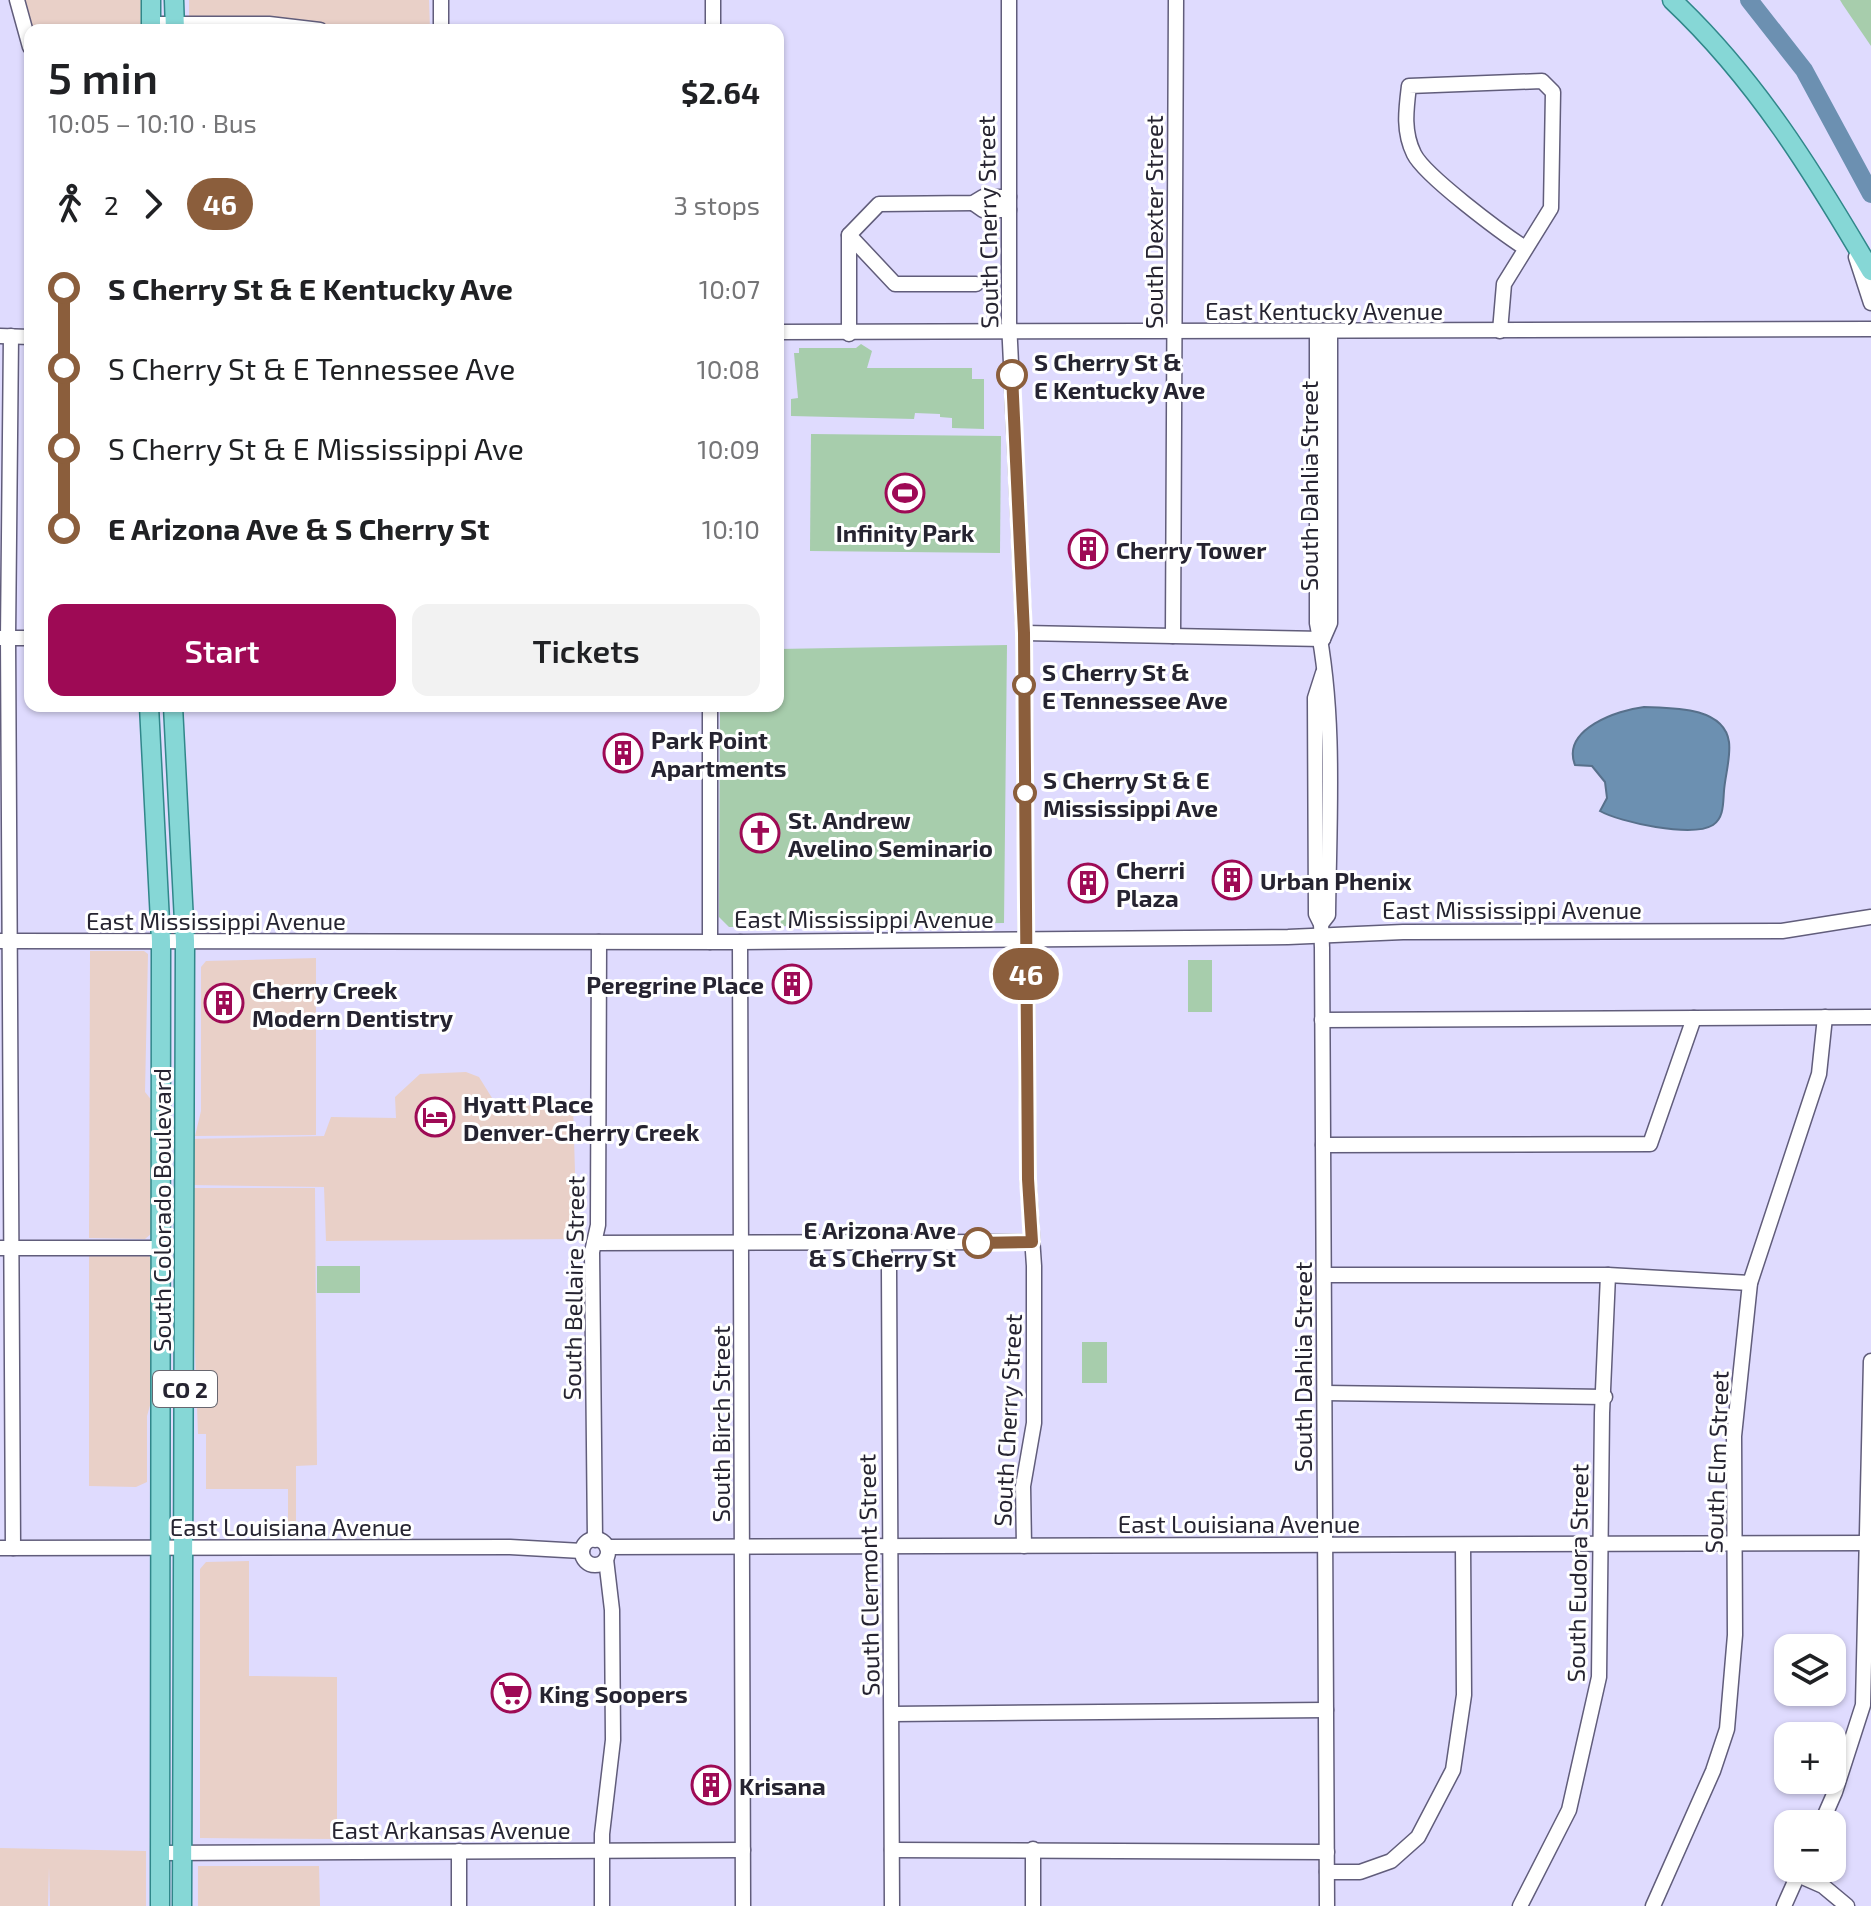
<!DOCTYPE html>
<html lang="en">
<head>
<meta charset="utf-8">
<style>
  :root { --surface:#fff; --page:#f2f2f2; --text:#202124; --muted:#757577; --accent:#9e0a55 }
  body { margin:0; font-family:"Exo 2",sans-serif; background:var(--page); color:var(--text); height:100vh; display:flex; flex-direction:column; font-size:30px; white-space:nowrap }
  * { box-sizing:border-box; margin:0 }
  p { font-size:26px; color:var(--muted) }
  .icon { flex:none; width:44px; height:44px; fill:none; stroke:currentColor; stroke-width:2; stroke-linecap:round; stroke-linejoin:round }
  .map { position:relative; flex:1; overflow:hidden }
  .drawer { position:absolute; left:24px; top:24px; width:760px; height:688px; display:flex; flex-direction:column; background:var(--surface); border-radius:16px; box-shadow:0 2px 6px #0004 }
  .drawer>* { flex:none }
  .badge { padding:0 16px; border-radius:26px; font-size:28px; line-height:52px }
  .fabs { position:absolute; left:1774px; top:1634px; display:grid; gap:16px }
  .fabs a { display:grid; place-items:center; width:72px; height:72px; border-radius:16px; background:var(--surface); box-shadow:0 2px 6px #0004; font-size:40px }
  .map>.badge { position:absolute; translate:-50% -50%; box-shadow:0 0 0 4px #fff }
  .legs { display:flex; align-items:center; gap:12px; height:88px; padding:0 24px; font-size:26px }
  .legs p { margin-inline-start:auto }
  .overview { display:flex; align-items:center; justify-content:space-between; height:136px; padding:0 24px }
  h1 { font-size:44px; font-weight:600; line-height:60px }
  .primary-button { display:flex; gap:16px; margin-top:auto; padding:16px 24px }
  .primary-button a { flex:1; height:92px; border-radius:16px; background:var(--accent); color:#fff; font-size:32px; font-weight:600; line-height:92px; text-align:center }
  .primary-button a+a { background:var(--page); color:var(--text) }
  ul { padding:0 24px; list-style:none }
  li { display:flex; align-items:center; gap:28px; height:80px; font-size:30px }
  li i { display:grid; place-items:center; width:12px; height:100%; margin:0 10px; background:currentColor }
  li i::after { content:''; width:20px; height:20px; margin:-10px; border:6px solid; border-radius:50%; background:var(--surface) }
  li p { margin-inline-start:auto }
  li:first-child i { background:linear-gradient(#0000 50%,currentColor 0) }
  li:last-child i { background:linear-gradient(currentColor 50%,#0000 0) }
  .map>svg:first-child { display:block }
</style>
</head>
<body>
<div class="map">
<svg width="1871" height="1906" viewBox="0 0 1871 1906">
  <rect width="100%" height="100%" fill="#dfdbfe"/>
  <g fill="#e9d0c8">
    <polygon points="21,0 142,0 143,30 30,30"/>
    <polygon points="189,0 429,0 430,30 189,30"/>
    <polygon points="90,951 144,951 148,954 145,1092 153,1102 152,1233 145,1239 89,1238"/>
    <polygon points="316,958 316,1135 195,1136 201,1111 201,967 206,961"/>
    <polygon points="466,1072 479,1077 497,1106 573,1105 577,1239 326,1241 324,1187 189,1185 189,1139 324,1136 331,1117 396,1118 395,1097 420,1074"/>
    <polygon points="189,1188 315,1188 317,1465 296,1466 296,1533 288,1533 288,1489 206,1489 206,1434 198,1434"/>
    <polygon points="89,1253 147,1254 152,1259 153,1395 147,1416 147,1482 136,1487 89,1486"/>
    <polygon points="249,1561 249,1676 337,1677 337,1839 200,1838 200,1569 206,1562"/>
    <polygon points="0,1848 146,1851 146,1906 50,1906 49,1867 48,1906 0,1906"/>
    <polygon points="198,1866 319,1866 320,1906 198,1906"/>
  </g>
  <g fill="#a7cdac">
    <polygon points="1840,0 1871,0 1871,46 1843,5"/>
    <polygon points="861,344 872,351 867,368 972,368 972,379 984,379 984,429 952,428 952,418 940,417 940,414 915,413 914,419 791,416 791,399 798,398 794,353 799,353 799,348 856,348"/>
    <polygon points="811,434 1001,436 1000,553 810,551"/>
    <polygon points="1007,645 1004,923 729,927 719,917 720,706 778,706 778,649"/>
    <rect x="1188" y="960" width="24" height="52"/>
    <rect x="317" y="1266" width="43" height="27"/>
    <rect x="1082" y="1342" width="25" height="41"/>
  </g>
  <path fill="#6c90b1" stroke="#57708b" stroke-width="2" d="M1644 707C1670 708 1724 706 1729 742 1731 757 1725 776 1724 791 1723 803 1724 818 1713 825 1692 838 1619 822 1600 811L1607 798 1605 782 1592 766 1575 765C1561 729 1618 710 1644 707Z"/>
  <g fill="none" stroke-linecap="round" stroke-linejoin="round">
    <polyline stroke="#6c90b1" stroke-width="18" points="1749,0 1804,70 1871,194"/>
    <g stroke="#615d7b" stroke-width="17">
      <g id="minor">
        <polyline points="17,0 30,47"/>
        <polyline points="441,0 441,30"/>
        <polyline points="1009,0 1009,322 1024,633 1028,1179 1034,1266 1034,1423 1023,1486 1024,1546"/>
        <polyline points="151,24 269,24 320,30"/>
        <polyline points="713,30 713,0"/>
        <polyline points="973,203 983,210 1009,210"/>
        <polyline points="849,235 895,284 976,284"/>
        <polyline points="1856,257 1871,303"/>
        <path d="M1500 331 1504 284 1551 208 1553 92 1542 81 1409 86C1406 110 1403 132 1414 154 1425 176 1502 233 1525 248"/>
        <polyline points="778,332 1871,329"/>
        <path d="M1317 332V623C1336 717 1329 818 1328 915L1321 924"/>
        <polyline points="849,334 849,235 879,204 973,203 983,197 1009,197"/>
        <polyline points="0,336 30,337"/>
        <polyline points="11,336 8,638 13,1548"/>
        <polyline points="1024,633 1323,639"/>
        <polyline points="1173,636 1176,0"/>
        <polyline points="0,638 30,638"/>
        <polyline points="1323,639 1330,623 1330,332"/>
        <polyline points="1323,673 1315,698 1316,914 1321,924 1322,948 1327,1906"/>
        <polyline points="710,706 710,942"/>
        <polyline points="0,941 740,942 1288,937 1403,932 1782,931 1871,917"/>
        <polyline points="740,942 743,1906"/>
        <polyline points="1322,1020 1871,1017"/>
        <polyline points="1323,1145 1650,1144 1694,1018"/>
        <polyline points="594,1243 1032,1242"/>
        <polyline points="882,1244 889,1269 892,1906"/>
        <polyline points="0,1248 160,1248"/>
        <polyline points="1324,1275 1608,1275 1750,1283"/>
        <polyline points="1325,1393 1605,1397"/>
        <circle cx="595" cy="1552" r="13"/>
        <polyline points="595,1540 592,1252 598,1225 599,942"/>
        <polyline points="607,1547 1871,1543"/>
        <polyline points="0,1548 510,1547 582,1551"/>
        <polyline points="892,1714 1326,1710"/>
        <polyline points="1821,1824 1835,1792 1863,1705 1871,1361"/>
        <polyline points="1033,1849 1033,1906"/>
        <polyline points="892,1850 1327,1852"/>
        <polyline points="160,1853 743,1850"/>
        <polyline points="1327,1872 1360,1872 1391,1861 1418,1837 1453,1770 1464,1695 1463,1545"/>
        <polyline points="1798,1875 1823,1886 1847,1906"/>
        <polyline points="459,1906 459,1851"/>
        <polyline points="602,1906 602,1834 613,1740 612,1610 606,1559"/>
        <polyline points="1520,1906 1569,1810 1599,1677 1602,1413 1608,1275"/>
        <polyline points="1653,1906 1713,1771 1727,1729 1735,1635 1734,1436 1750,1283 1819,1074 1825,1017"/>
        <polyline points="1784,1906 1801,1868"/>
      </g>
    </g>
    <g stroke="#30878a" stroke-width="21">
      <g id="major">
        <polyline points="151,0 151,30"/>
        <polyline points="174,0 175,30"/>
        <path d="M1672 0C1756 79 1813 172 1871 271"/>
        <polyline points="149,706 161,941 160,1906"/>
        <polyline points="173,706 185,941 182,1906"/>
      </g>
    </g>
    <use href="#minor" stroke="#fff" stroke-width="14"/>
    <use href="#major" stroke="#86d7d6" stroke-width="18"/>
  </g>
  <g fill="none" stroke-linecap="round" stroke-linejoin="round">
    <g stroke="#fff" stroke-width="18">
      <polyline id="line-1" points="978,1243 1032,1242 1028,1179 1024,633 1012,375"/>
    </g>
    <use href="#line-1" stroke="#8b5e3c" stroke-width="12"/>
  </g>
  <defs>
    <g id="stadium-ring" transform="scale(2)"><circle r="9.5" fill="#fff" stroke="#9e0a55" stroke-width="1.5"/><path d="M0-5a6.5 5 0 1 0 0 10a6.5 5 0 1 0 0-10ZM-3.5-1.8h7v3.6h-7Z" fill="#9e0a55"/></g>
    <g id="building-ring" transform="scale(2)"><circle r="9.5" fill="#fff" stroke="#9e0a55" stroke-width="1.5"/><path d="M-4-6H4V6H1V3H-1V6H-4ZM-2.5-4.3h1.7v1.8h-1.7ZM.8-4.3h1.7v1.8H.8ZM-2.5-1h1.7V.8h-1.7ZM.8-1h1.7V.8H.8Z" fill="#9e0a55"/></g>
    <g id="church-ring" transform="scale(2)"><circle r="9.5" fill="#fff" stroke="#9e0a55" stroke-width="1.5"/><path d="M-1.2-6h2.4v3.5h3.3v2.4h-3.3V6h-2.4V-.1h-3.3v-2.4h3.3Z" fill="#9e0a55"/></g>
    <g id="hotel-ring" transform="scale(2)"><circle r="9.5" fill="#fff" stroke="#9e0a55" stroke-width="1.5"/><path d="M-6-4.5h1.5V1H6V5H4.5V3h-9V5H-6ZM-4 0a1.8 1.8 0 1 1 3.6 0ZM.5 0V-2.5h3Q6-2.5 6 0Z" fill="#9e0a55"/></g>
    <g id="supermarket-ring" transform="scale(2)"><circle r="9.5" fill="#fff" stroke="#9e0a55" stroke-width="1.5"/><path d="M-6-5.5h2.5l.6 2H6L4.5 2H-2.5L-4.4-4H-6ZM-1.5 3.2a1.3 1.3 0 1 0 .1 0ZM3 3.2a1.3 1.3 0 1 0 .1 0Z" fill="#9e0a55"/></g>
  </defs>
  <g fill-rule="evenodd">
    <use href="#stadium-ring" x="905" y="493"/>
    <use href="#building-ring" x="1088" y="549"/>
    <use href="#building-ring" x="623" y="753"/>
    <use href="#church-ring" x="760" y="833"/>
    <use href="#building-ring" x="1232" y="880"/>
    <use href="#building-ring" x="1088" y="883"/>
    <use href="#building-ring" x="792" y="984"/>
    <use href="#building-ring" x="224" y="1003"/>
    <use href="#hotel-ring" x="435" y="1117"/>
    <use href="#supermarket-ring" x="511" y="1693"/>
    <use href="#building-ring" x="711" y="1785"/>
  </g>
  <g fill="#fff" stroke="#8b5e3c" stroke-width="4">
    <circle cx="1012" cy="375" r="14"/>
    <circle cx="1024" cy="685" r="10"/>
    <circle cx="1025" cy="793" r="10"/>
    <circle cx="978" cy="1243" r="14"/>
  </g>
  <g text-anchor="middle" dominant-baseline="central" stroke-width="6" stroke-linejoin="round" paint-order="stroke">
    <rect fill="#fff" stroke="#67666f" stroke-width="2" x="153" y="1371" width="64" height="36" rx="6"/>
    <g font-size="22" font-weight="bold" fill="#262431">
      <text x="185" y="1389">CO 2</text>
    </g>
    <g font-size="24" fill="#262431" stroke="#fff">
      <text transform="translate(987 222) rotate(-91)">South Cherry Street</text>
      <text transform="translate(1153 222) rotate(-90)">South Dexter Street</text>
      <text x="1324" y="310">East Kentucky Avenue</text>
      <text transform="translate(1308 486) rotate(-90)">South Dahlia Street</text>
      <text x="1512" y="909">East Mississippi Avenue</text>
      <text x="864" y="918">East Mississippi Avenue</text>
      <text x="216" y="920">East Mississippi Avenue</text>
      <text transform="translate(161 1210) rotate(-90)">South Colorado Boulevard</text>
      <text transform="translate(573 1288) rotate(-89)">South Bellaire Street</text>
      <text transform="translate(1302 1367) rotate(-90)">South Dahlia Street</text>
      <text transform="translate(1007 1420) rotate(-87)">South Cherry Street</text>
      <text transform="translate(720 1424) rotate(-90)">South Birch Street</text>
      <text transform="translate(1716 1462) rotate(-88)">South Elm Street</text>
      <text x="1239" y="1523">East Louisiana Avenue</text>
      <text x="291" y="1526">East Louisiana Avenue</text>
      <text transform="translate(1577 1573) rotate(-89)">South Eudora Street</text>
      <text transform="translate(868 1575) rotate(-91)">South Clermont Street</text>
      <text x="451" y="1829">East Arkansas Avenue</text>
    </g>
    <g font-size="24" font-weight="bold" fill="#262431" stroke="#fff" text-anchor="start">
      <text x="1034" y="361">S Cherry St &amp;<tspan x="1034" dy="28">E Kentucky Ave</tspan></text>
      <text x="1042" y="671">S Cherry St &amp;<tspan x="1042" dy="28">E Tennessee Ave</tspan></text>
      <text x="1043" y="779">S Cherry St &amp; E<tspan x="1043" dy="28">Mississippi Ave</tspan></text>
      <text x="956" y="1229" text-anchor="end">E Arizona Ave<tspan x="956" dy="28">&amp; S Cherry St</tspan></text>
    </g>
    <g font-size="24" font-weight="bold" fill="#262431" stroke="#fff" text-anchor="start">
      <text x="905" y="532" text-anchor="middle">Infinity Park</text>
      <text x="1116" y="549">Cherry Tower</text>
      <text x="651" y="739">Park Point<tspan x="651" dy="28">Apartments</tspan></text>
      <text x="788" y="819">St. Andrew<tspan x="788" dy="28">Avelino Seminario</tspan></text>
      <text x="1116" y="869">Cherri<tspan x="1116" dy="28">Plaza</tspan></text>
      <text x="1260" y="880">Urban Phenix</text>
      <text x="764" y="984" text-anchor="end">Peregrine Place</text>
      <text x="252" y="989">Cherry Creek<tspan x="252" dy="28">Modern Dentistry</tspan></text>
      <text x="463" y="1103">Hyatt Place<tspan x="463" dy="28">Denver-Cherry Creek</tspan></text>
      <text x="539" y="1693">King Soopers</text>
      <text x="739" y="1785">Krisana</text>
    </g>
  </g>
</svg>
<div class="fabs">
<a><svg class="icon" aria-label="layers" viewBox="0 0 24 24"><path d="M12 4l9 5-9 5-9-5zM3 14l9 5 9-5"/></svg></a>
<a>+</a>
<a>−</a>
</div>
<b class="badge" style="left:1026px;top:974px;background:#8b5e3c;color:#fff">46</b>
<section class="drawer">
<div class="overview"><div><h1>5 min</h1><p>10:05 – 10:10 · Bus</p></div><b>$2.64</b></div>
<div class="legs"><svg class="icon" aria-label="walk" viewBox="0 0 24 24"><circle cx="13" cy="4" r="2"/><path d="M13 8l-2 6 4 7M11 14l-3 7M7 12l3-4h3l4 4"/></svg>2<svg class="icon" aria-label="forward" viewBox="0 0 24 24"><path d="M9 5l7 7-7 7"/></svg><b class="badge" style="background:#8b5e3c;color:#fff">46</b><p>3 stops</p></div>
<ul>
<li><i style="color:#8b5e3c"></i><b>S Cherry St &amp; E Kentucky Ave</b><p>10:07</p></li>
<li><i style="color:#8b5e3c"></i><span>S Cherry St &amp; E Tennessee Ave</span><p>10:08</p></li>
<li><i style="color:#8b5e3c"></i><span>S Cherry St &amp; E Mississippi Ave</span><p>10:09</p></li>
<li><i style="color:#8b5e3c"></i><b>E Arizona Ave &amp; S Cherry St</b><p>10:10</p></li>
</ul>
<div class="primary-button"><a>Start</a><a>Tickets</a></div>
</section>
</div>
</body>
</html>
